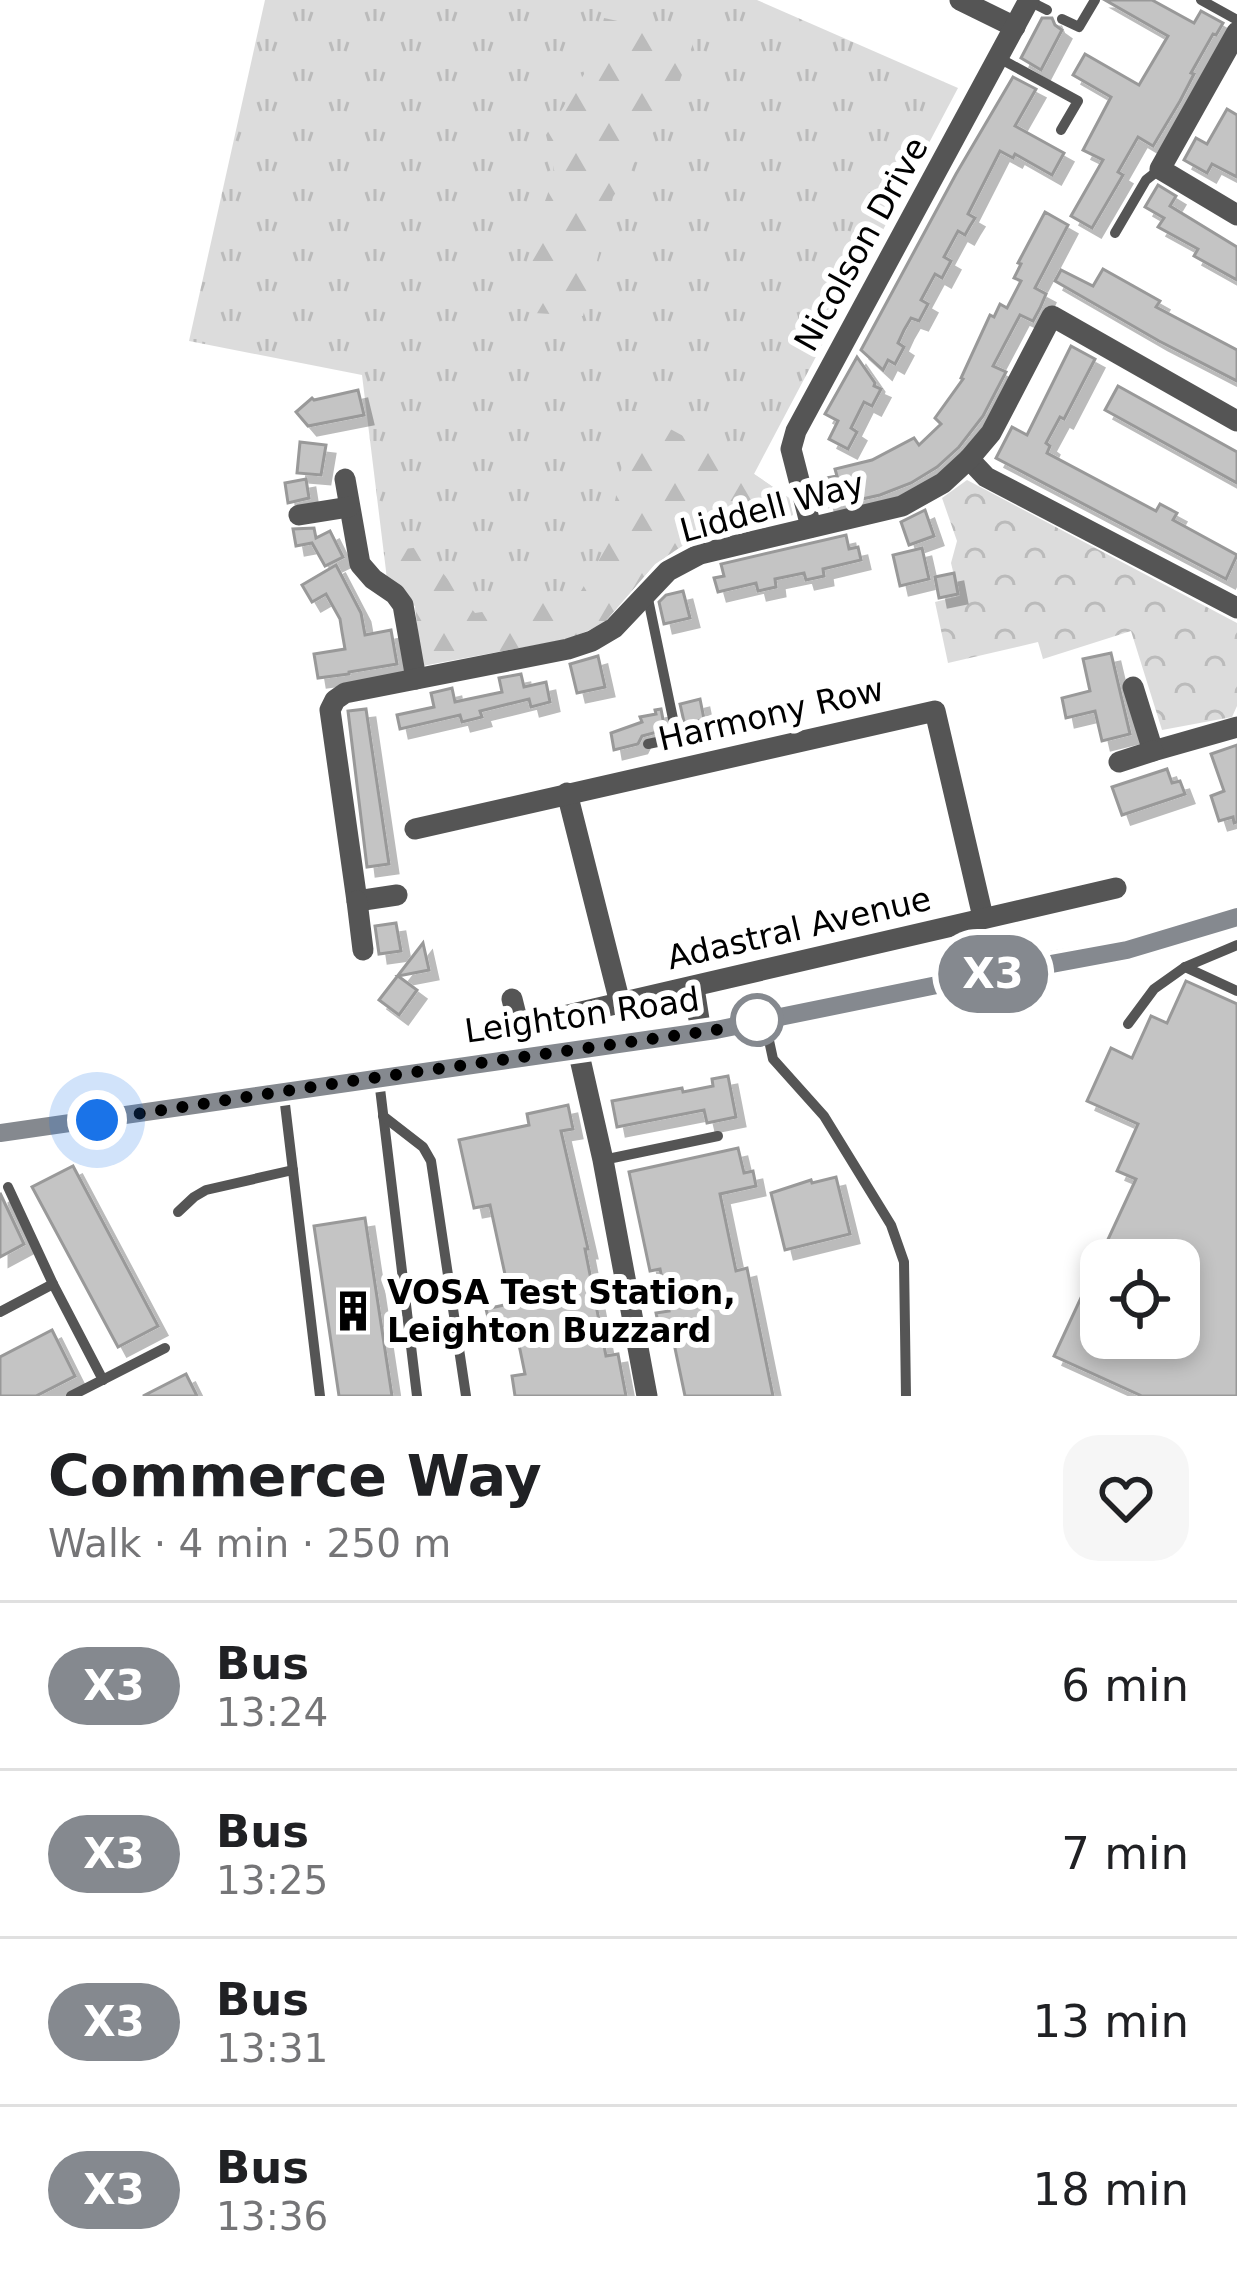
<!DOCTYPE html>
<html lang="en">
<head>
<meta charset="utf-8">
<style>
  :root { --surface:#fff; --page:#f6f6f6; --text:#202124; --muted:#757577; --line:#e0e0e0 }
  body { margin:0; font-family:"DejaVu Sans",sans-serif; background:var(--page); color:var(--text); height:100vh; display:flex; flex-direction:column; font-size:45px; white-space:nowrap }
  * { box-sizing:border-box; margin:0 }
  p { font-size:39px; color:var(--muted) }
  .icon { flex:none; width:66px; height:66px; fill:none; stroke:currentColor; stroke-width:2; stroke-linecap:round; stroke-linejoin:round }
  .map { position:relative; height:1396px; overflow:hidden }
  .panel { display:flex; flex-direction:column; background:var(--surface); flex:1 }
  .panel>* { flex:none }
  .badge { padding:0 24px; border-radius:39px; font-size:42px; line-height:78px }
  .buttons { position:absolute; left:1080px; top:1239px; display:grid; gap:24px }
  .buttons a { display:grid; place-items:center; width:120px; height:120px; border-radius:24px; background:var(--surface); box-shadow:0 6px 18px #0003; font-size:60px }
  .you { position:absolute; width:60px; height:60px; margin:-30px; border:9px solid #fff; border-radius:50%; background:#1a73e8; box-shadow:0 0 0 18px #1a73e833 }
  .map>.badge { position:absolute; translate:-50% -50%; box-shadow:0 0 0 6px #fff }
  .round { display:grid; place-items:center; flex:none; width:126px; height:126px; border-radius:36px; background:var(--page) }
  .summary { display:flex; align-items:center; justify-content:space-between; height:204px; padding:0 48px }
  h1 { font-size:57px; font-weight:700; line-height:90px }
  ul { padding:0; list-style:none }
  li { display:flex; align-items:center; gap:36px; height:168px; padding:0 48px; border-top:3px solid var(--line) }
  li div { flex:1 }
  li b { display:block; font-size:45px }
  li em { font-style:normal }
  li .badge { min-width:132px; font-weight:700; text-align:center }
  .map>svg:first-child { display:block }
</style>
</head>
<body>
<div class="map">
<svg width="1237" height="1396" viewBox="0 0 1237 1396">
  <defs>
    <pattern id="grass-tufts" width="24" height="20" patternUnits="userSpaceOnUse" patternTransform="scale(3)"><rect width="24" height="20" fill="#dcdcdc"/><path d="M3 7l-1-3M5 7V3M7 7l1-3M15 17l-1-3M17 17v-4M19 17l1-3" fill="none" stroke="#bbb"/></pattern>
    <pattern id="forest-firs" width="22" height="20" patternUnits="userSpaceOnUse" patternTransform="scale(3)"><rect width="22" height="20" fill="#dcdcdc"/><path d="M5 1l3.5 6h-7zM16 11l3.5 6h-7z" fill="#bbb"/></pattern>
    <pattern id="park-crowns" width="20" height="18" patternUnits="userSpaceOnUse" patternTransform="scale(3)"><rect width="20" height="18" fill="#dcdcdc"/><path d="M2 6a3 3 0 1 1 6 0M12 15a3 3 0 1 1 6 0" fill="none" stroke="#bbb"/></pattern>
    <filter id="shadow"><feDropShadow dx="9" dy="9" stdDeviation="0" flood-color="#0004"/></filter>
  </defs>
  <rect width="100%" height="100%" fill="#fff"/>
  <polygon fill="url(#grass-tufts)" points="265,0 757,0 958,88 754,474 789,498 793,515 685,544 655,564 603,624 422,666 415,606 387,579 362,375 189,341"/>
  <g fill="url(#forest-firs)">
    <polygon points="604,18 695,38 673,100 613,197 583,316 534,313 531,239 555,174 546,135 596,55"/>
    <polygon points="633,409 754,474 789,498 793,515 685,544 655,564 603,624 569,639 422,666 415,606 387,579 385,551 422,547 475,613 577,598 606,547"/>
  </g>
  <polygon fill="url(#park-crowns)" points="967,480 1237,623 1237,706 1232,717 1162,730 1131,631 1043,659 1038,642 948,663 935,602 959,596 951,563 957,541 942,498"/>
  <g fill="#c4c4c4" stroke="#999" stroke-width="3" fill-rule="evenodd" filter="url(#shadow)">
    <polygon points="1105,0 1152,0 1194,23 1201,11 1223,23 1216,35 1213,34 1191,73 1194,74 1180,101 1153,146 1138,137 1118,172 1123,175 1092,228 1071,216 1103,160 1083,150 1111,97 1073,75 1085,54 1139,85 1168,36"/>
    <polygon points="1042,18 1052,18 1055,25 1062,30 1041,70 1021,58"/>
    <polygon points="1013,77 1036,89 1015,126 1064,153 1052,175 1015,154 1013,158 1000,151 968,214 975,218 970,226 965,235 958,231 944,257 951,261 942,278 935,274 921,300 928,304 919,321 911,318 904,330 898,343 904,347 895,364 888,360 883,370 861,350 956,174"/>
    <polygon points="1227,109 1237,115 1237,177 1212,164 1207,173 1184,160 1196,138 1207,144"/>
    <polygon points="1158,185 1176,196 1170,206 1237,247 1237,280 1194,256 1198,249 1158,227 1164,218 1145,207"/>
    <polygon points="1045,212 1068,225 1035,288 1046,294 1040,308 1033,321 1020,315 993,366 1006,372 983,416 959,447 937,467 911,483 880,495 827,507 821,479 837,476 835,469 872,460 914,438 919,445 941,424 935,418 963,379 961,378 990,315 994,317 1000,304 1007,308 1021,281 1014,278 1021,264 1018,263"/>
    <polygon points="1103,269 1160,301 1156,307 1237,350 1237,381 1159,341 1055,281 1061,270 1093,286"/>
    <polygon points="1071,346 1095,359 1064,419 1060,417 1046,443 1050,446 1047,453 1156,511 1160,504 1177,513 1173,520 1237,555 1226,579 996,458 1012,427 1027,435"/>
    <polygon points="857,357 875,383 874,386 881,389 872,406 864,402 851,428 857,432 848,449 829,439 838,421 825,414"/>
    <polygon points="1118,386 1237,452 1237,483 1105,410"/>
    <polygon points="358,390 364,415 308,426 296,412 312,398 314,400"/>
    <polygon points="300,442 326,445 321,475 297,473"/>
    <polygon points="306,479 309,498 288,503 285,483"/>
    <polygon points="925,510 934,536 909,545 901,522"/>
    <polygon points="314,528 316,538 330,531 343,557 325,566 312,543 296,546 293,529"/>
    <polygon points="846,535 849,549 858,547 861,560 823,569 824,576 806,580 804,573 775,579 776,587 758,591 756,583 718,592 714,578 724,576 721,564"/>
    <polygon points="922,548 929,579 900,586 893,555"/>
    <polygon points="336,565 361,613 365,635 391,630 397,664 349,672 349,674 318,678 314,654 345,649 342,632 340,619 326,594 312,602 302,585"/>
    <polygon points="954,573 958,594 939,598 935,577"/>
    <polygon points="683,591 690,618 664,624 659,602 666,595"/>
    <polygon points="1111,653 1130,734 1102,741 1095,711 1066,718 1062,698 1090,691 1083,659"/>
    <polygon points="598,656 605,687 577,693 570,664"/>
    <polygon points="521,674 524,687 546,682 550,702 531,707 529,699 480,711 482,717 462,722 460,715 400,729 397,715 434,707 431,693 452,688 455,702 464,700 502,692 499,678"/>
    <polygon points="700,699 704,719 685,726 680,704"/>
    <polygon points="366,709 389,864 367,867 348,711"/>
    <polygon points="661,709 665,730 642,736 638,744 614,750 611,733 642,722 640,717 656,714 655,710"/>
    <polygon points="1237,745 1237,822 1234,823 1233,817 1219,821 1211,796 1224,791 1211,754"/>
    <polygon points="1167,769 1172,783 1180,781 1185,794 1122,815 1112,787"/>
    <polygon points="396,923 401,951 379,954 375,926"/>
    <polygon points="423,943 429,970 398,976 417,990 399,1015 379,1000"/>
    <path d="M1186 981 1237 1004V1396H1142L1054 1356 1136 1179 1117 1171 1138 1124 1087 1101 1111 1048 1132 1058 1151 1016 1167 1023ZM1101 1260H1179V1338H1101Z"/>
    <polygon points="728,1076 736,1117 707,1123 704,1110 617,1127 612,1101 682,1088 683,1092 713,1086 712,1079"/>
    <polygon points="568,1105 573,1129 561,1131 588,1249 585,1249 606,1356 618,1354 626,1396 515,1396 512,1376 525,1374 516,1330 492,1335 486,1309 509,1304 506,1279 490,1205 474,1208 459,1140 529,1125 527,1114"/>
    <polygon points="738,1148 744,1173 753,1171 756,1186 720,1194 736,1271 747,1268 773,1396 685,1396 672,1334 661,1336 656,1313 669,1311 660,1269 650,1271 629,1172"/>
    <polygon points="73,1166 158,1326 118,1347 32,1187"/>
    <polygon points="836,1177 850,1234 785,1250 771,1193 811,1180 812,1183"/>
    <polygon points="0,1193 24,1244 0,1257"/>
    <polygon points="365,1218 392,1396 339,1396 314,1226"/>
    <polygon points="52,1330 75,1376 36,1396 0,1396 0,1357"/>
    <polygon points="186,1374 197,1396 143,1396"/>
  </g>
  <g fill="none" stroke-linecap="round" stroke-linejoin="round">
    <g stroke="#555" stroke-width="10">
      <polyline points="1201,0 1237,20"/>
      <polyline points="1029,1 1047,10"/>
      <polyline points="1062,19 1079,27 1095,0"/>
      <polyline points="999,58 1078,101 1061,130"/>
      <polyline points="1115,233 1146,180 1160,169"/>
      <polyline points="647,594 677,738"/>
      <polyline points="648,744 700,733"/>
      <polyline points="1185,967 1237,991"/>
      <polyline points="1016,969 1019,1000"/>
      <polyline points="765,1022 773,1059 824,1116 891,1225 904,1262 906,1396"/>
      <polyline points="1128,1024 1154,989 1185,967 1237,945"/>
      <polyline points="379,1080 417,1396"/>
      <polyline points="284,1096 320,1396"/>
      <polyline points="383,1116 423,1147 431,1161 466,1396"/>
      <polyline points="603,1160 718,1136"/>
      <polyline points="8,1187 53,1284 103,1380"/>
      <polyline points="178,1212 194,1197 206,1190 293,1170"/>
      <polyline points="0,1312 53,1284"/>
      <polyline points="71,1396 165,1348"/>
    </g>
    <g stroke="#555" stroke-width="21">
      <polyline points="960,0 1015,27"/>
      <polyline points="1237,32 1160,169 1237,215"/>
      <polyline points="969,459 986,477 1237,608"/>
      <polyline points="345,479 360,564 373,579 395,594 403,605 416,679"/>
      <polyline points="299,515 349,507"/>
      <polyline points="811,527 791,449 796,431 1029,0"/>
      <polyline points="1133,687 1153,751 1237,727"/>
      <polyline points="1119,762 1153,751"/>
      <polyline points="567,793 620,1003"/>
      <polyline points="415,829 935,711 983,917"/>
      <polyline points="397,895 357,901 330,710 335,700 345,693 568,649 592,641 614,628 668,571 700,554 902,506 943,483 969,459 991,433 1052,316 1237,421"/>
      <polyline points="357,901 363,950"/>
      <polyline points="694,988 701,1032"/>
      <polyline points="512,999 516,1015 522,1022 538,1022 1116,888"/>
      <polyline points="578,1050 603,1160 647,1396"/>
    </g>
    <polyline stroke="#222" stroke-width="24" points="0,1133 716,1030 1016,969 1128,950 1237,917"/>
  </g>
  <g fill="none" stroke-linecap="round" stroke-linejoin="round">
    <g stroke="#fff" stroke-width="27">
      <polyline id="line" points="0,1133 716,1030 932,986 1127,950 1237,917"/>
    </g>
    <use href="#line" stroke="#85898f" stroke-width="18"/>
    <polyline stroke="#000" stroke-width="12" stroke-dasharray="0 21.6" points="97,1120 345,1082 716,1030 764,1018 757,1020"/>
  </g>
  <defs>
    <g id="building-bare" transform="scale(3.24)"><path d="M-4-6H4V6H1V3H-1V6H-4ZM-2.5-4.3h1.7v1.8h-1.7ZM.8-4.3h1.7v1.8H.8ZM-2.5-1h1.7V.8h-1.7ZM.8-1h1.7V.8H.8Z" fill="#000" stroke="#fff" stroke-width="2.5" paint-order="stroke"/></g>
  </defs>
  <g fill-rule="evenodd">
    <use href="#building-bare" x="353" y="1311"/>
  </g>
  <circle fill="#fff" stroke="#85898f" stroke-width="6" cx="757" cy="1020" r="24"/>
  <g text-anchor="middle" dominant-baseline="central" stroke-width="12" stroke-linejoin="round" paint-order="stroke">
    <g font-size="33" fill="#000" stroke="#fff">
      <text transform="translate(861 244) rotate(-61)">Nicolson Drive</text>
      <text transform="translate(772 507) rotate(-15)">Liddell Way</text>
      <text transform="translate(771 714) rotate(-13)">Harmony Row</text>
      <text transform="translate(799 928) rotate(-13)">Adastral Avenue</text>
      <text transform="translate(582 1015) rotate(-8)">Leighton Road</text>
    </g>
    <g font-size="33" font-weight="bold" fill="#000" stroke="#fff" text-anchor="start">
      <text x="387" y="1292">VOSA Test Station,<tspan x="387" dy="38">Leighton Buzzard</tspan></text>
    </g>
  </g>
</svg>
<div class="buttons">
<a><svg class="icon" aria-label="locate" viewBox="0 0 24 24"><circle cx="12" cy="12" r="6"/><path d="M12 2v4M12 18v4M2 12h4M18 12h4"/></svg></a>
</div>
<div class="you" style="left:97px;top:1120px"></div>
<b class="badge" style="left:993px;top:974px;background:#85898f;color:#fff">X3</b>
</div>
<section class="panel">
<div class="summary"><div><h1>Commerce Way</h1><p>Walk · 4 min · 250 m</p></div><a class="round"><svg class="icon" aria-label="heart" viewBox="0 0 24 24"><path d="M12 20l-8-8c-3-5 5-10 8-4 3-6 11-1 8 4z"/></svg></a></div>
<ul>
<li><span class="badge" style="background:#85898f;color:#fff">X3</span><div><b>Bus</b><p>13:24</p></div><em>6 min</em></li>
<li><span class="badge" style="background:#85898f;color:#fff">X3</span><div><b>Bus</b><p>13:25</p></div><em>7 min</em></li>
<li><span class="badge" style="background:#85898f;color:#fff">X3</span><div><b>Bus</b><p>13:31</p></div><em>13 min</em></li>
<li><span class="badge" style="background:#85898f;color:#fff">X3</span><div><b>Bus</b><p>13:36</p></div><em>18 min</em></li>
</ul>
</section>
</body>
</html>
